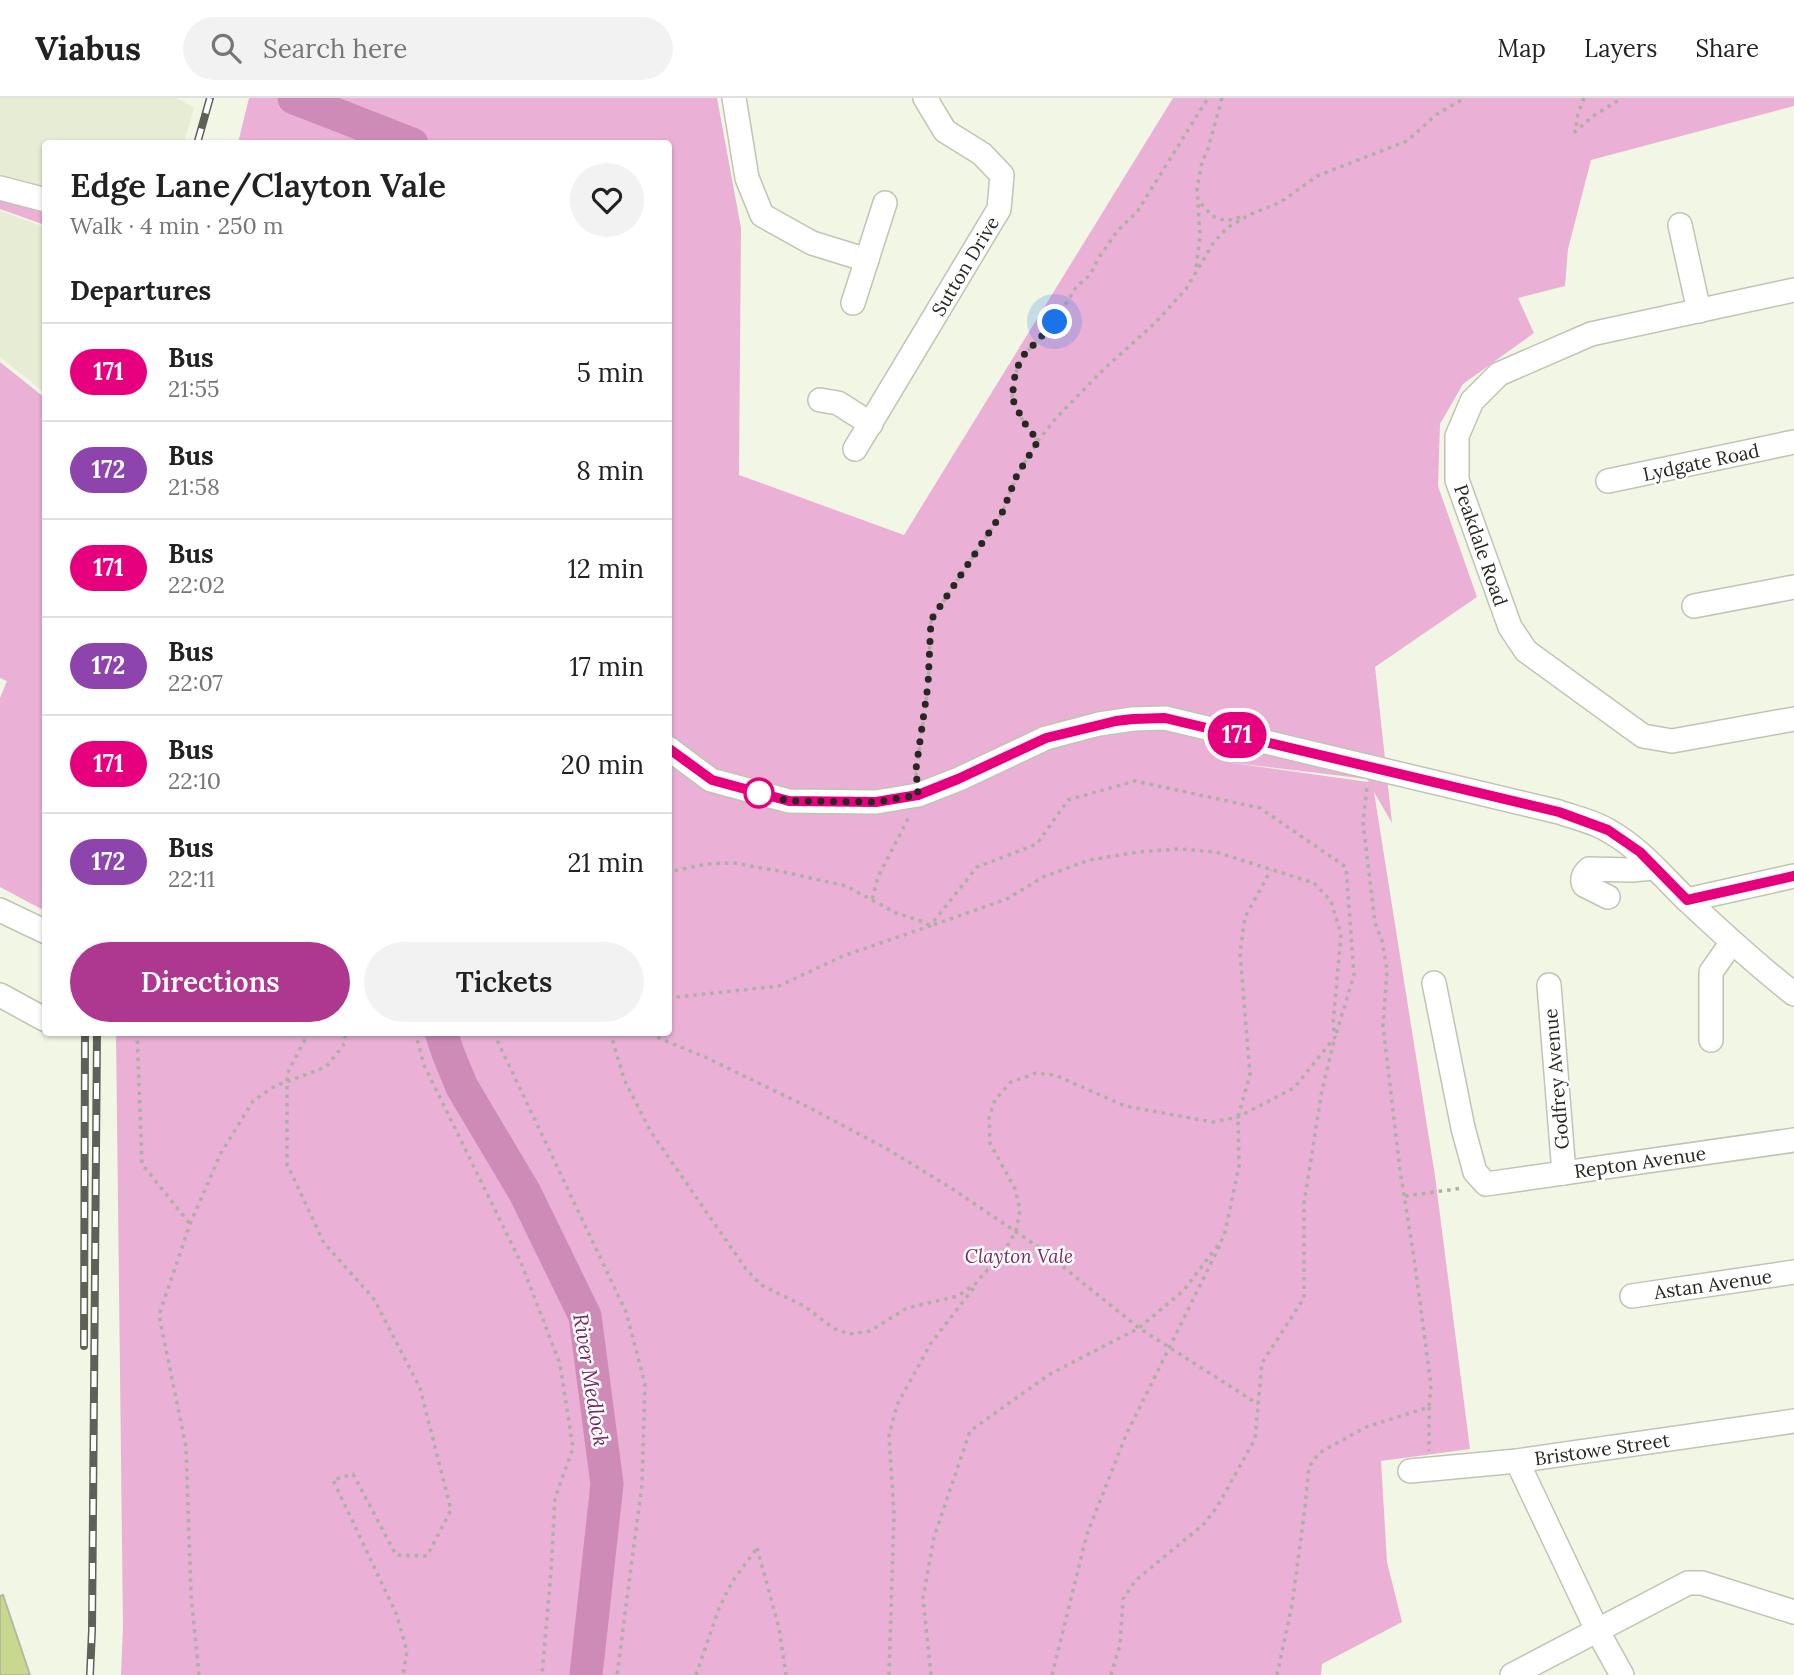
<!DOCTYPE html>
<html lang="en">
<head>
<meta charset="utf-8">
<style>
  :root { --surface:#fff; --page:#f2f2f2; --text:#222; --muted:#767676; --line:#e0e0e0; --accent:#ae388f }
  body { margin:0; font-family:Lora,serif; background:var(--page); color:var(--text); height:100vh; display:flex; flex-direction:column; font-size:26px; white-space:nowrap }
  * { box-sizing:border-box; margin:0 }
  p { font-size:23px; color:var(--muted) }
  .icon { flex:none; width:38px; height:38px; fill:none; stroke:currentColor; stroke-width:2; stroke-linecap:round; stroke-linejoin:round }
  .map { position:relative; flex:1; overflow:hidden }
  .side { position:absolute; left:42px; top:42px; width:630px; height:896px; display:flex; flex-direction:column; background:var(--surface); border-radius:7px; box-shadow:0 2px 5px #0004 }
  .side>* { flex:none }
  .badge { padding:0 14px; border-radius:23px; font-size:24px; line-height:46px }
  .you { position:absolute; width:35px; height:35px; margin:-18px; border:5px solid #fff; border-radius:50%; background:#1a73e8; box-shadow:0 0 0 10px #1a73e833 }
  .map>.badge { position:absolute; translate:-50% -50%; box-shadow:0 0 0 4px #fff }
  h2 { padding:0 28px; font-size:26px; line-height:63px }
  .round { display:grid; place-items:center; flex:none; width:74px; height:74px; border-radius:37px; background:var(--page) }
  .summary { display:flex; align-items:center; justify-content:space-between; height:119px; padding:0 28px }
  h1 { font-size:33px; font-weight:600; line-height:52px }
  .action { display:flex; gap:14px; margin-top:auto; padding:14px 28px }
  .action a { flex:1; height:80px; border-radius:42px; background:var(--accent); color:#fff; font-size:28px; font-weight:600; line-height:80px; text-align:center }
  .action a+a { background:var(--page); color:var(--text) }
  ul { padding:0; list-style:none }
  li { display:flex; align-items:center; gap:21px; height:98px; padding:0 28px; border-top:2px solid var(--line) }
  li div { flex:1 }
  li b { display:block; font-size:26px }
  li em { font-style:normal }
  li .badge { min-width:77px; font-weight:700; text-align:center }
  header { display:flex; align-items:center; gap:42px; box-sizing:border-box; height:98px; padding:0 35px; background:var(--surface); border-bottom:2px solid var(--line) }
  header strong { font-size:33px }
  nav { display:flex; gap:38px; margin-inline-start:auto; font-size:24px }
  .search { width:490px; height:63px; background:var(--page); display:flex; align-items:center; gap:18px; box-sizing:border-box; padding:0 24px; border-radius:38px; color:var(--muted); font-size:26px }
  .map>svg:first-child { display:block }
</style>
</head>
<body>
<header>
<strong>Viabus</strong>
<div class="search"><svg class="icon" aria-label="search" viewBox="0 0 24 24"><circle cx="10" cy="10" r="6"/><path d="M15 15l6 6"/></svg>Search here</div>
<nav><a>Map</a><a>Layers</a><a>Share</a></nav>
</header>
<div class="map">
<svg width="1794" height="1577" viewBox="0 0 1794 1577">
  <rect width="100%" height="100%" fill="#f2f7e5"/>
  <g fill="#e6edd4">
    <polygon points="0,0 177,0 194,10 184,45 46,46 45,92 0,79"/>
    <polygon points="0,113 45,129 45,295 0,259"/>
  </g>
  <g fill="#eab0d6" fill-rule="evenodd">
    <path d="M249 0H717L741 130 739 377 904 437 1173 0H1794V8L1591 62 1568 151 1565 188 1518 200 1534 235 1463 286 1440 326 1438 388 1477 499 1375 569 1392 725 1374 694 1435 1078 1470 1351 1381 1363 1387 1464 1402 1524 1322 1566 1321 1577H121L123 1529 116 935 668 934V46L238 45ZM1226 664 1367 681 1369 684H1368Z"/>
    <polygon points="0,97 45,112 45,127 0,111"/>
    <polygon points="0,264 45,300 45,813 0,789 0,600 7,583 0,580"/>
  </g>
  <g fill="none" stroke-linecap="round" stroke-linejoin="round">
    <g stroke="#ce8bb8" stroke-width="33">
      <polyline points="294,0 412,46"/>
      <polyline points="441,934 448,955 462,989 525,1095 585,1218 607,1386 586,1577"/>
    </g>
  </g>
  <polygon fill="#c8d98e" stroke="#b4b8a7" stroke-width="2" points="3,1497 30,1577 0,1577 0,1498"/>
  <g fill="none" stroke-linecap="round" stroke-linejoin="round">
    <g stroke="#c0c4b3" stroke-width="26">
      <g id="minor">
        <polyline points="734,0 747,80 762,117 812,145 867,162"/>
        <polyline points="0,90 46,102"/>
        <polyline points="1680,127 1699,213"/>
        <polyline points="1794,192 1591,236 1499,276 1472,303 1457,338 1457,382 1510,529 1526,553 1643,638 1672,643 1794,621"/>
        <polyline points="853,205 885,105"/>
        <polyline points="820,302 838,305 871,326"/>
        <polyline points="855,351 999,111 1002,77 982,56 945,33 925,0"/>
        <polyline points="1608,383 1794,344"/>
        <polyline points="1694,508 1794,489"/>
        <path d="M668 650 711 682 789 703 876 704 918 697 959 681 1046 640 1099 626 1133 621 1165 620 1559 714C1576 720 1595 724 1609 733 1641 751 1663 779 1689 804 1723 836 1757 867 1794 896"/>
        <path d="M1608 799 1584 787C1581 780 1584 776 1589 771L1631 772 1655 770"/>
        <polyline points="1687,802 1794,778"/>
        <polyline points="0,812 46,834"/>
        <polyline points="1434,885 1463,1030 1475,1074 1486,1086 1794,1042"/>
        <polyline points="1549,887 1564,1075"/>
        <polyline points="0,897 44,921"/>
        <polyline points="1711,942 1711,874 1732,844"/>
        <polyline points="1632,1198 1794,1174"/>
        <polyline points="1517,1363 1597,1532 1622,1577"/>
        <polyline points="1410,1373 1517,1363 1794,1323"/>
        <polyline points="1512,1577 1688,1485 1702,1485 1794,1514"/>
      </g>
    </g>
    <g stroke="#adb1a3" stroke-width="3.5" stroke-dasharray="3.5 5" stroke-linecap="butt">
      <polyline points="1222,0 1208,51 1202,64 1197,90 1198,102 1212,118 1226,123 1244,118"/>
      <polyline points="1584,0 1578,16 1575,34 1593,18 1622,0"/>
      <polyline points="1196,169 1200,139 1198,104"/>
      <polyline points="1038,343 1023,323 1012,300 1015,277 1021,260 1055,224 1076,189 1090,177 1098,161 1118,132 1137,114 1208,0"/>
      <polyline points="916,678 928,587 931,522 1002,415 1017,377 1038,343 1056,320 1104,271 1156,224 1186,191 1214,144 1228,129 1249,117 1281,104 1317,78 1407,43 1437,16 1465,0"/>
      <polyline points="872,801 878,779 909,719"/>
      <polyline points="668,900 779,888 843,858 930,828 977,769 1037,746 1068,702 1135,683 1260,710 1346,769 1354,877 1336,936"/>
      <polyline points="137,934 142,1066 190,1126"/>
      <polyline points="309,934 287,976 287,1066 324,1145 374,1201 420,1290 451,1412 427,1458 396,1457 353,1376 333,1382 396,1515 407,1553 403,1577"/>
      <polyline points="415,934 424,967 522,1167 560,1266 573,1350 555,1400 551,1473 542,1577"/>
      <polyline points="498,934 498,944 626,1214 645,1286 642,1386 617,1577"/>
      <polyline points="610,934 624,981 651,1034 746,1171 761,1187 804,1208 833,1230 849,1236 870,1233 907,1210 958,1198 975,1186 1005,1152 1016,1133 1020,1112 1015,1091 990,1045 989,1020 995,1002 1011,984 1036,975 1055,977 1125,1008 1212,1024 1238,1019 1294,990 1335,939 1333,926 1341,836 1331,803 1314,785 1216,754 1179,751 1138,754 1089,762 1043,779 1007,801 930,828 924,824 896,815 846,788 784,774 734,765 707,766 668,774"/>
      <polyline points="651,934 654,938 705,959 808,1009 889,1052 951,1090 1037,1148 1139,1230 1258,1306"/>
      <polyline points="1405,1098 1463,1090"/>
      <polyline points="1429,1309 1429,1353"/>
      <polyline points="757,1450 779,1530 786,1577"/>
      <polyline points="199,1577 191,1497 186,1349 159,1217 190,1126 221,1055 253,1003 275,988 326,969 343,948 346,934"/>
      <polyline points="696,1577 719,1510 732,1484 757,1450"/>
      <polyline points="889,1577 894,1417 889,1337 897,1307 931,1245 976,1187"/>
      <polyline points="931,1577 923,1500 934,1439 970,1333 1050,1276 1139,1230 1184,1192 1224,1139 1239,1068 1238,1019 1250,977 1240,855 1245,819 1271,772"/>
      <polyline points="1052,1577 1087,1436 1126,1337 1220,1147"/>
      <polyline points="1111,1577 1120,1547 1123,1501 1136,1482 1204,1426 1217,1409 1255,1341 1262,1265 1304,1200 1304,1105 1322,992 1334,943"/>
      <polyline points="1277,1577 1292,1507 1305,1409 1309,1369 1319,1355 1366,1329 1429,1309 1431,1287 1414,1160 1400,1072 1383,928 1387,872 1382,843 1375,825 1363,724 1367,689"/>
    </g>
    <use href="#minor" stroke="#fff" stroke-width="23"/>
    <g stroke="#5e6157" stroke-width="8">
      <g id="rail">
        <polyline points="197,46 210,0"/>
        <polyline points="84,1248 85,934"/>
        <polyline points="90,1577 92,1532 97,934"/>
      </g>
    </g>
    <use href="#rail" stroke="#fff" stroke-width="5" stroke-dasharray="16" stroke-linecap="butt"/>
  </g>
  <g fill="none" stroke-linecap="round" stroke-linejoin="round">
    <g stroke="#fff" stroke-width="16">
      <polyline id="line" points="668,650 712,682 789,703 876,704 918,697 958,681 1046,640 1116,623 1133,621 1165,620 1559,714 1608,732 1640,754 1687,802 1794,778"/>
    </g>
    <use href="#line" stroke="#e6007e" stroke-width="10"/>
    <polyline stroke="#262821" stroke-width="7" stroke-dasharray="0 12.6" points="759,695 789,703 876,704 918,697 916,671 928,587 931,522 1002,415 1017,377 1038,343 1023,323 1012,300 1015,277 1021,260 1055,224"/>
  </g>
  <circle fill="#fff" stroke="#e6007e" stroke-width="3.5" cx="759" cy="695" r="14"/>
  <g text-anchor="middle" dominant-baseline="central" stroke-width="5" stroke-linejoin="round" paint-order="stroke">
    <g font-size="19" fill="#262821" stroke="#fff">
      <text transform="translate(965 168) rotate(-59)">Sutton Drive</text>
      <text transform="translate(1701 364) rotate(-12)">Lydgate Road</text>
      <text transform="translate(1481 447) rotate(71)">Peakdale Road</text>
      <text transform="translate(1556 981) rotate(-95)">Godfrey Avenue</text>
      <text transform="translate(1640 1064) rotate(-8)">Repton Avenue</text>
      <text transform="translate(1713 1186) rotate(-8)">Astan Avenue</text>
      <text transform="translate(1602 1351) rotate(-8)">Bristowe Street</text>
    </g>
    <g font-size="19" font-style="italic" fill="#7a2b65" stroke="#fff">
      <text x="1019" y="1158">Clayton Vale</text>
    </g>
    <g font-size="21" font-style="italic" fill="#782963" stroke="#fff">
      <text transform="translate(591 1282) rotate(81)">River Medlock</text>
    </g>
  </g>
</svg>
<div class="you" style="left:1055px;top:224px"></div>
<b class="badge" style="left:1237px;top:637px;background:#e6007e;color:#fff">171</b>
<section class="side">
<div class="summary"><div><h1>Edge Lane/Clayton Vale</h1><p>Walk · 4 min · 250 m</p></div><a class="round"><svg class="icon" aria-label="heart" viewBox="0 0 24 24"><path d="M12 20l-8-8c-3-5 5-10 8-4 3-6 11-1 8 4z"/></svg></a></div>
<h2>Departures</h2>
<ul>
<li><span class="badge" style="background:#e6007e;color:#fff">171</span><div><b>Bus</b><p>21:55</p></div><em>5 min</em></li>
<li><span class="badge" style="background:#8e44ad;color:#fff">172</span><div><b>Bus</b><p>21:58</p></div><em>8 min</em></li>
<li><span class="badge" style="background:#e6007e;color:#fff">171</span><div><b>Bus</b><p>22:02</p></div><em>12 min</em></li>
<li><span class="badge" style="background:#8e44ad;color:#fff">172</span><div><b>Bus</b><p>22:07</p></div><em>17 min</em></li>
<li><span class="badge" style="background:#e6007e;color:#fff">171</span><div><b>Bus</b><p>22:10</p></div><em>20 min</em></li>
<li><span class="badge" style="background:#8e44ad;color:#fff">172</span><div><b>Bus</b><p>22:11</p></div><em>21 min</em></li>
</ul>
<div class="action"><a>Directions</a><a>Tickets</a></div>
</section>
</div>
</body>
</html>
